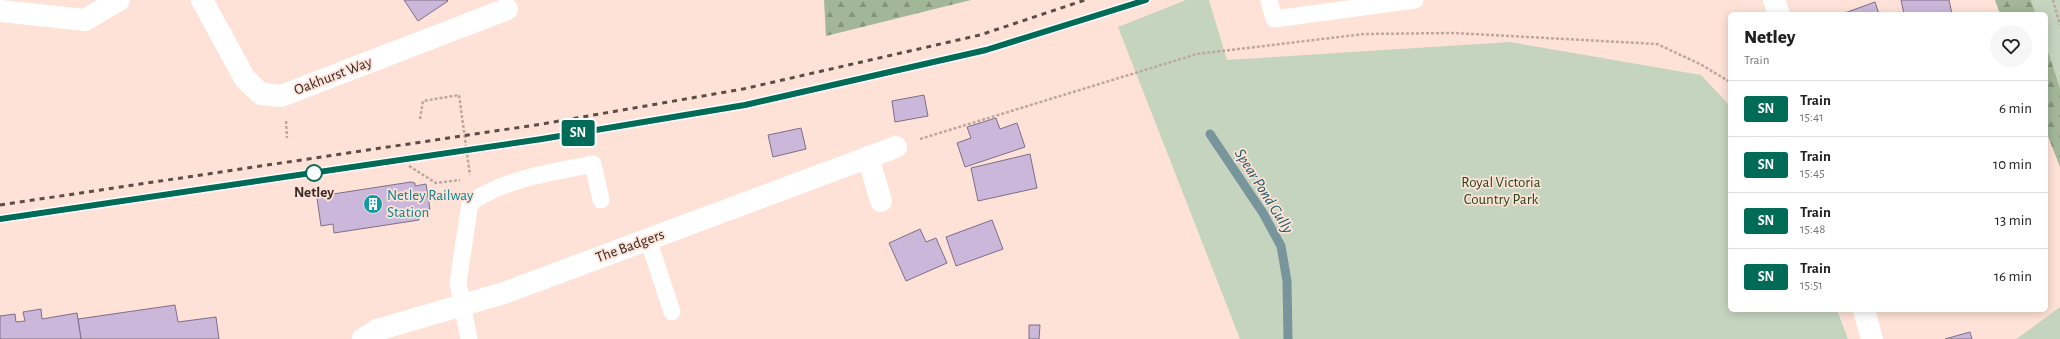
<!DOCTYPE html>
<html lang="en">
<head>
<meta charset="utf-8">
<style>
  :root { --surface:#fff; --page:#f6f6f6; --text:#222; --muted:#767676; --line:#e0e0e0 }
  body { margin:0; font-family:"Alegreya Sans",sans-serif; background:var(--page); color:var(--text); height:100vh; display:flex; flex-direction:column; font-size:15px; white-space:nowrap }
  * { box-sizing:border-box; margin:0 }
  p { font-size:13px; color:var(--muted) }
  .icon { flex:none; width:22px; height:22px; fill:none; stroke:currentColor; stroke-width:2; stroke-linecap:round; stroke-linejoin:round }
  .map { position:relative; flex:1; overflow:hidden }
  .panel { position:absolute; left:1728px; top:12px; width:320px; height:300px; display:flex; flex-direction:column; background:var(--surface); border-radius:6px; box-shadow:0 2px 10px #0003 }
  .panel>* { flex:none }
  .badge { padding:0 8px; border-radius:3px; font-size:14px; line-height:26px }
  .map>.badge { position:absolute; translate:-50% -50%; box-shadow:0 0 0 2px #fff }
  .round { display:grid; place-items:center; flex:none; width:42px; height:42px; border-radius:21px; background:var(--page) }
  .summary { display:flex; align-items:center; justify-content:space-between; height:68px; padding:0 16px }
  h1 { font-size:19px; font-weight:800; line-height:30px }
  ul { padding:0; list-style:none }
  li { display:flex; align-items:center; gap:12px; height:56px; padding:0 16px; border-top:1px solid var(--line) }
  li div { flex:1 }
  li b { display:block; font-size:15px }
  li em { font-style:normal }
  li .badge { min-width:44px; font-weight:700; text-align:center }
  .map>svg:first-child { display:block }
</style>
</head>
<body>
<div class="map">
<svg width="2060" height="339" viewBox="0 0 2060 339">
  <defs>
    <pattern id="forest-firs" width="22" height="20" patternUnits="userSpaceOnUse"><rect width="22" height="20" fill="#a1b797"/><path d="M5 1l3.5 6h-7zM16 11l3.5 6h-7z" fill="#84957b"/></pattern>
  </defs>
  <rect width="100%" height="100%" fill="#fee2d7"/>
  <g fill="url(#forest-firs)">
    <polygon points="824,0 971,0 826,36"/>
    <polygon points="1995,0 2031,0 2036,14 2000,14"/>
    <polygon points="2046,45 2060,87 2060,167 2046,131"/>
  </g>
  <g fill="#c5d4bf">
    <polygon points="1186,0 1209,0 1227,60 1510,42 1701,75 1730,106 1730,310 1837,310 1848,339 1240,339 1118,27"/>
    <polygon points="2031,0 2060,0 2060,87 2046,45 2046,14 2036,14"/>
    <polygon points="2060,307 2060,339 2016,339 2022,335"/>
  </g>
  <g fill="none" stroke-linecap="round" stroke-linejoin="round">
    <polyline stroke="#79959c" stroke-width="9" points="1210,134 1263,213 1281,246 1287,281 1288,339"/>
  </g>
  <g fill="#cab7d9" stroke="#7e6f89">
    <polygon points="404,0 447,0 448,1 418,21"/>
    <polygon points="1901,0 1949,0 1952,14 1904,14"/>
    <polygon points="1875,2 1879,14 1842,14"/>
    <polygon points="924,95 928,116 895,122 892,101"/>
    <polygon points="996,118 1000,129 1017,123 1025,147 965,167 957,143 971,138 967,127"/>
    <polygon points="801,128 806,149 773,157 768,135"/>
    <polygon points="1030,154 1037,188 978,201 971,168"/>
    <polygon points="411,182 415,183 415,186 426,184 430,209 418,211 419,220 334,233 333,224 321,226 317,198 330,196 333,194"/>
    <polygon points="992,220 1003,249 956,266 946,237"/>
    <polygon points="920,229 926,242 936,238 947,263 906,281 889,243"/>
    <polygon points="175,305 178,322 216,317 219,339 81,339 78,319"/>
    <polygon points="41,309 42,319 77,313 81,339 0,339 0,316 15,314 16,322 25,321 23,312"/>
    <polygon points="1029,325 1040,325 1039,339 1029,339"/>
    <polygon points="1970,332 1972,339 1945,339"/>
  </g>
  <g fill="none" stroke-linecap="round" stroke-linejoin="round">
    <g stroke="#bfa79e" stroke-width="2.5" stroke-dasharray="3 2" stroke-linecap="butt">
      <polyline points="2053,0 2060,25"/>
      <polyline points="420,119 423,101 459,95 470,175"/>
      <polyline points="286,121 287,138"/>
      <polyline points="920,139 1197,54 1364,34 1454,33 1657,44 1700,64 1730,82"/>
      <polyline points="409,166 436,183 460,180"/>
    </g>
    <g stroke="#fff" stroke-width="17">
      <polyline points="1269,0 1274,19 1415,0"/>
      <polyline points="648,239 672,312"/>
      <path d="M469 339 458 283 470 203C506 178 551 173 593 164L601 200"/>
    </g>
    <g stroke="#fff" stroke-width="22">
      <polyline points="202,0 245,79 261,94 281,96 507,9"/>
      <polyline points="1774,0 1779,14"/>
      <polyline points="0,11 85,20 119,0"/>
      <polyline points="868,157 881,201"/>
      <polyline points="1864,310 1872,339"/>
      <polyline points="363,339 377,330 504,293 896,147"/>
    </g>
    <g stroke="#5c4d47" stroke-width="3" stroke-dasharray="5 5" stroke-linecap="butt">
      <polyline points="0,205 542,124 743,89 980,35 1085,0"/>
      <polyline points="0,219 542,139 745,105 986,50 1146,0"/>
    </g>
  </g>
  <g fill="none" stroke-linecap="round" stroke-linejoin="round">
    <g stroke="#fff" stroke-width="9">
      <polyline id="line" points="0,219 542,139 745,105 986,50 1146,0"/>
    </g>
    <use href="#line" stroke="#006b56" stroke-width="6"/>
  </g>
  <defs>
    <g id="building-disc" transform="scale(1)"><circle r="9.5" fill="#0f9aa8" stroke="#fee2d7"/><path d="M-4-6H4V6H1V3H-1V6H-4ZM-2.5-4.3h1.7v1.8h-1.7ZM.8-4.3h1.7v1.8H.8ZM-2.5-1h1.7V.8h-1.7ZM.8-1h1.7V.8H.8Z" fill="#fff"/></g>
  </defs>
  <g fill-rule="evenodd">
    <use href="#building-disc" x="373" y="204"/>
  </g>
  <circle fill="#fff" stroke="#006b56" stroke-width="2" cx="314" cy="173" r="8"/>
  <g text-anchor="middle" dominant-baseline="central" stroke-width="3.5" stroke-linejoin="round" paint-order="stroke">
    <g font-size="15" fill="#372a25" stroke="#fee2d7">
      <text transform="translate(333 76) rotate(-21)">Oakhurst Way</text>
      <text transform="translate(630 246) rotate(-20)">The Badgers</text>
    </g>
    <g font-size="15" fill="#264516" stroke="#fee2d7">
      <text x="1501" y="182">Royal Victoria<tspan x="1501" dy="17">Country Park</tspan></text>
    </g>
    <g font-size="15" font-weight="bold" fill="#372a25" stroke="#fee2d7">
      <text x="314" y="192">Netley</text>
    </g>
    <g font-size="15" fill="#0d838f" stroke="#fee2d7" text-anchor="start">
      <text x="387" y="195">Netley Railway<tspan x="387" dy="17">Station</tspan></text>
    </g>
    <g font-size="16" font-style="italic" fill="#1d5b68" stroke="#fee2d7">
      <text transform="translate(1264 191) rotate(58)">Spear Pond Gully</text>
    </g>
  </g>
</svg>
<b class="badge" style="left:578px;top:133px;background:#006b56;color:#fff">SN</b>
<section class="panel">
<div class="summary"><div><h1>Netley</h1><p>Train</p></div><a class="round"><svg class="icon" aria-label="heart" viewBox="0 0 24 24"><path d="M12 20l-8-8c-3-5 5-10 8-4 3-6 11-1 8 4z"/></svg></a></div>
<ul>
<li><span class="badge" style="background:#006b56;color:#fff">SN</span><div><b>Train</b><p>15:41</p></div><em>6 min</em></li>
<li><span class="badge" style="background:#006b56;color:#fff">SN</span><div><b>Train</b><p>15:45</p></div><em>10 min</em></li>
<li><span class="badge" style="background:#006b56;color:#fff">SN</span><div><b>Train</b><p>15:48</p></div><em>13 min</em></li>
<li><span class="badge" style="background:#006b56;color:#fff">SN</span><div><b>Train</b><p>15:51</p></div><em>16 min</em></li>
</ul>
</section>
</div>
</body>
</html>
